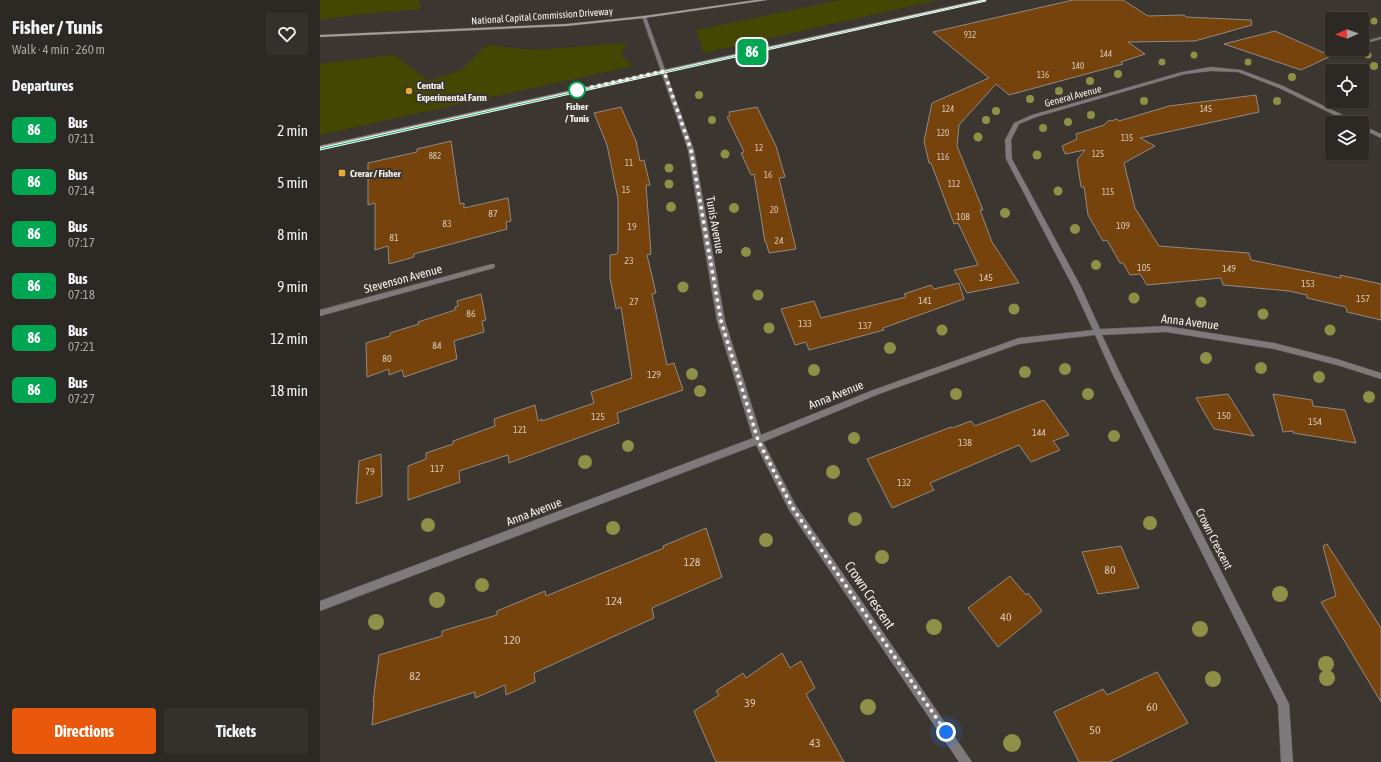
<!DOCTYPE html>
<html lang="en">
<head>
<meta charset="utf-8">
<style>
  :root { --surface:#2c2824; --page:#34302c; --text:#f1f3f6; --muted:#a6a6a6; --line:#484441; --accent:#ea580c }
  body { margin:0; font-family:"Asap Condensed",sans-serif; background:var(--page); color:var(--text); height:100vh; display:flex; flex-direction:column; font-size:15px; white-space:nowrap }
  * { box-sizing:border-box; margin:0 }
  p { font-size:13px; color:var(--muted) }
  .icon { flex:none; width:22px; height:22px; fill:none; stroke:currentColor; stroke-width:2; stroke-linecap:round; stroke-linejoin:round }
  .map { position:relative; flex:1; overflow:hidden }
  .drawer { display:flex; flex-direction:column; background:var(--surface); width:320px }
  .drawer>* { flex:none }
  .badge { padding:0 8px; border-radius:6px; font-size:14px; line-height:26px }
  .needle { width:26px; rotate:268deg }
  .fabs { position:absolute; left:1005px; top:12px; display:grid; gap:8px }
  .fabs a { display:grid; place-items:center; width:44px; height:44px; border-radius:4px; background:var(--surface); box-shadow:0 1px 3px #0004,0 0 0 1px var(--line); font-size:20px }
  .you { position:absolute; width:20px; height:20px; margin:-10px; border:3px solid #fff; border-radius:50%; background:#1a73e8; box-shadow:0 0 0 6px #1a73e833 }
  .map>.badge { position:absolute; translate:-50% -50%; box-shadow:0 0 0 2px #fff }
  h2 { padding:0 12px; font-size:15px; line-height:36px }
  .round { display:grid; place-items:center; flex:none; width:42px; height:42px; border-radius:4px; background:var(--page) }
  .headline { display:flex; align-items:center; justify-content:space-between; height:68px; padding:0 12px }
  h1 { font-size:19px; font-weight:700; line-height:30px }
  .primary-button { display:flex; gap:8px; margin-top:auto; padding:8px 12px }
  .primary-button a { flex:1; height:46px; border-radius:4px; background:var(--accent); color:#fff; font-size:16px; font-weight:700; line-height:46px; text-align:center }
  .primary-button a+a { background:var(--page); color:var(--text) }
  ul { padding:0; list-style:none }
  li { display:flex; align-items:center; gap:12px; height:52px; padding:0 12px }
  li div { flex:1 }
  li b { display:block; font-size:15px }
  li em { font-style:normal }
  li .badge { min-width:44px; font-weight:700; text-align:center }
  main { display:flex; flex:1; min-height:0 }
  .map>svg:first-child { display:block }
</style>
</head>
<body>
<main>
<section class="drawer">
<div class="headline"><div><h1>Fisher / Tunis</h1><p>Walk · 4 min · 260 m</p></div><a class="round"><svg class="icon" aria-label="heart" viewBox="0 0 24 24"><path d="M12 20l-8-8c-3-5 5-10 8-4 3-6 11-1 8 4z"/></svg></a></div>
<h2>Departures</h2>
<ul>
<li><span class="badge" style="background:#00a651;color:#fff">86</span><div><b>Bus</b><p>07:11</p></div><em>2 min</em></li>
<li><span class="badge" style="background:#00a651;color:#fff">86</span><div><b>Bus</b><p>07:14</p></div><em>5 min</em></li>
<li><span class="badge" style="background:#00a651;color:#fff">86</span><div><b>Bus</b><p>07:17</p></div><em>8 min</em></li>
<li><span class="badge" style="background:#00a651;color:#fff">86</span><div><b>Bus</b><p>07:18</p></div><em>9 min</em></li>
<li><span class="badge" style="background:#00a651;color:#fff">86</span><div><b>Bus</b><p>07:21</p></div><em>12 min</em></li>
<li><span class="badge" style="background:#00a651;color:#fff">86</span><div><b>Bus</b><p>07:27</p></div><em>18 min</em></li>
</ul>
<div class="primary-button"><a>Directions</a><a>Tickets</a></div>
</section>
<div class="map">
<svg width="1061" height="762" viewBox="0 0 1061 762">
  <rect width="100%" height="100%" fill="#3b3630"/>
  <g fill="#444701">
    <polygon points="0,0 99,0 101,9 42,14 0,20"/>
    <polygon points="521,0 618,0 384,53 376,30"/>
    <polygon points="307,43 301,55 313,66 0,135 0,64 74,55 109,81 141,70 167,45 213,50"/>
  </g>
  <g fill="#77430c" stroke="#918a84">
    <polygon points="753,0 803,0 828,16 864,15 866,17 931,20 932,25 875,41 808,42 825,54 801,62 803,64 689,95 676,84 639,125 637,146 663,210 660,210 672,242 699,283 647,293 634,270 658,265 638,223 634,224 611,163 609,163 604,141 612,103 669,78 613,32"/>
    <polygon points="955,31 1011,56 981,70 904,44"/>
    <polygon points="936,95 939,112 820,138 835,146 804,163 815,208 839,246 929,253 931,260 1021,278 1020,275 1061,284 1061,320 1027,312 1026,307 987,298 987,295 969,291 903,285 901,278 827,285 820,274 810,275 803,263 800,263 787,240 783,241 768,215 764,187 761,187 757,160 765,150 745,154 742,146 757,139 756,134 784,125 789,120 792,121 796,119 799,121 849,106"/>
    <polygon points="301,107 316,141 320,161 324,160 330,185 326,185 331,254 327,255 336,293 332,294 347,365 354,363 363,390 297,413 299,423 189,463 188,455 139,471 140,482 88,500 88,466 106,459 106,453 133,444 133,441 175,426 174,419 215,405 218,421 222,419 222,421 274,403 271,392 312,378 301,307 296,309 290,278 290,255 297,254 298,252 298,199 287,145 274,113"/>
    <polygon points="437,107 456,146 465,177 459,178 476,249 449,253 446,242 445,242 434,174 431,175 421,153 424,152 407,117 410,116 409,112"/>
    <polygon points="131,141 140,204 144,203 144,208 188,198 191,221 186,222 187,229 94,254 94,257 69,264 68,246 55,250 55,203 48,205 48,163 97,152 97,149"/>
    <polygon points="639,283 644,299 563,328 564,330 489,350 486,342 475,345 461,309 494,301 501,318 586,297 584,294 611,285 614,289"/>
    <polygon points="161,294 166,320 162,321 164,332 134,341 137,359 84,377 82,370 69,375 69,369 47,377 46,343 70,336 70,333 99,324 98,322 135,310 135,307 138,306 137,301"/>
    <polygon points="908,394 934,436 894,429 876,398"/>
    <polygon points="953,394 992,400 993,406 1025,410 1036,443 973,433 973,431 963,432"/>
    <polygon points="724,400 749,435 733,441 740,450 711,462 699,445 610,483 614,490 572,508 547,459 631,427 632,428 651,421 655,426"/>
    <polygon points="61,454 62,496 36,504 39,461"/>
    <polygon points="386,528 402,577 332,608 334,618 214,673 215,682 186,695 185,685 155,698 155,692 52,725 54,701 53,702 59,655 122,636 122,631 177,615 177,611 225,591 226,596 344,548 343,546"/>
    <polygon points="1007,544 1061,628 1061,702 1001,602 1016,596 1003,546"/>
    <polygon points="801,546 819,588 778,594 762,552"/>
    <polygon points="690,576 706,595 708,593 722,611 678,647 648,608"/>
    <polygon points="462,653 470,668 481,661 495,688 486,694 524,762 396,762 374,711 399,695 396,691 423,673 426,678"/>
    <polygon points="837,672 868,723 789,762 759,762 734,712 783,689 787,695"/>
  </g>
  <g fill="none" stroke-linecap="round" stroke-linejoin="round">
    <g stroke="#59544e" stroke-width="1">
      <g id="street">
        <polygon points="322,16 326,17 374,150 405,321 441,435 553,390 699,338 773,330 753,287 686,159 685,140 694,123 712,115 862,72 891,67 921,70 963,86 1037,122 1038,123 1031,123 959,88 918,72 891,71 865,74 716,117 699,124 691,140 692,159 761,287 780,329 846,326 954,343 1017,359 1061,373 1061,379 1017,365 954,349 846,332 782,335 801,375 967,700 969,704 973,762 961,762 958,705 793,375 775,335 699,344 559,394 443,442 475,504 652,762 639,762 469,510 436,445 0,611 0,601 433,438 397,321 368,150"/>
        <polygon points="1061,37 1061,39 1042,44 1042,42"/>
        <polygon points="1042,125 1061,134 1061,138 1042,129"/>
        <polygon points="172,264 174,264 175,266 174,268 0,316 0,310"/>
      </g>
    </g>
    <g stroke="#59544e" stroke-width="1">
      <g id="secondary">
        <polygon points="436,0 447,0 324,18 246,26 0,37 0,35 246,24 324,16"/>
        <polygon points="659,0 667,0 0,150 0,146"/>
      </g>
    </g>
    <use href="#street" fill="#7e797a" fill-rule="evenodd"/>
    <use href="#secondary" fill="#a59e9f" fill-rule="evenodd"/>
  </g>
  <g fill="#8e9047">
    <circle cx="1054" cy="21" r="3.5"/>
    <circle cx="874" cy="55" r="3.5"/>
    <circle cx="1048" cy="55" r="3.5"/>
    <circle cx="842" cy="62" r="3.5"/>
    <circle cx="928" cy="62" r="3.5"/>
    <circle cx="1054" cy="66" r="4"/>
    <circle cx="798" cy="74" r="4"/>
    <circle cx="972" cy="77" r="4"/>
    <circle cx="770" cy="81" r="4"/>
    <circle cx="739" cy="91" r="4"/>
    <circle cx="379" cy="95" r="4"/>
    <circle cx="710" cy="99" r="4"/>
    <circle cx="824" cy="101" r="4"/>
    <circle cx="957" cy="101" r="4"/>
    <circle cx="676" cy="111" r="4"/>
    <circle cx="771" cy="115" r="4"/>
    <circle cx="392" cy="120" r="4"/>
    <circle cx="666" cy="120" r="4"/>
    <circle cx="748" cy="122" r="4"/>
    <circle cx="723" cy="128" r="4"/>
    <circle cx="658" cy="137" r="4.5"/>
    <circle cx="405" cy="154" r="4.5"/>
    <circle cx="717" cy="155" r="4.5"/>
    <circle cx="349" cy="168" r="4.5"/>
    <circle cx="349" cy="184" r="4.5"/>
    <circle cx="738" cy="191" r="4.5"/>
    <circle cx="351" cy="207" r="5"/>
    <circle cx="414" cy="208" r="5"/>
    <circle cx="685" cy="213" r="5"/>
    <circle cx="755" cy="229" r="5"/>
    <circle cx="426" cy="252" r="5"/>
    <circle cx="776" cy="265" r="5"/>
    <circle cx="363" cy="287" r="5.5"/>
    <circle cx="438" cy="295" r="5.5"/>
    <circle cx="814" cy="298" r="5.5"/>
    <circle cx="881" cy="302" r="5.5"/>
    <circle cx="694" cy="309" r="5.5"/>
    <circle cx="943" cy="314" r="5.5"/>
    <circle cx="449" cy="328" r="5.5"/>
    <circle cx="622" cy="330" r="5.5"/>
    <circle cx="1010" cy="330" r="5.5"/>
    <circle cx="570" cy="348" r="6"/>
    <circle cx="886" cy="358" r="6"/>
    <circle cx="941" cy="368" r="6"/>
    <circle cx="745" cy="369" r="6"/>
    <circle cx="494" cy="370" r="6"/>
    <circle cx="705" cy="372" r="6"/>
    <circle cx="372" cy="374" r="6"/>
    <circle cx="999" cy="377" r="6"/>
    <circle cx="380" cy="391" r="6"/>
    <circle cx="636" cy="394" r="6"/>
    <circle cx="768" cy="394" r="6"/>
    <circle cx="1049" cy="397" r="6"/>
    <circle cx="794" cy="436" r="6"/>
    <circle cx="534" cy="438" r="6"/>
    <circle cx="308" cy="446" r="6"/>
    <circle cx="265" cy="462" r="7"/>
    <circle cx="513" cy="472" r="7"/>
    <circle cx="535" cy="519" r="7"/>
    <circle cx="830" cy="523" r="7"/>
    <circle cx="108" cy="525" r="7"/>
    <circle cx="293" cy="528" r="7"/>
    <circle cx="446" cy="540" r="7"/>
    <circle cx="562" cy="557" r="7"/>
    <circle cx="162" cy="585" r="7"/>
    <circle cx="960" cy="594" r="8"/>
    <circle cx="117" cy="600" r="8"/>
    <circle cx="56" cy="622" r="8"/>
    <circle cx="614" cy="627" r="8"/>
    <circle cx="880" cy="629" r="8"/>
    <circle cx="1006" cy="664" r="8"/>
    <circle cx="1007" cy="678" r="8"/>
    <circle cx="893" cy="679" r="8"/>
    <circle cx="548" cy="707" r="8"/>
    <circle cx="692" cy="743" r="9"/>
  </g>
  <polygon fill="#00a651" stroke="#fff" points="665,0 666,1 0,150 0,148"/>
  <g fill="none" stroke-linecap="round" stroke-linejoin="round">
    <polyline stroke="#f5f1ed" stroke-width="4" stroke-dasharray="0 7.2" points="257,90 254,91 344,71 371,150 401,321 438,440 472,507 626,732"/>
  </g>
  <circle fill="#fff" stroke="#00a651" stroke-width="2" cx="257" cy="90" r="8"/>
  <g fill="#e9ab38" stroke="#3b3630" stroke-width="1.5">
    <circle cx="89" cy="91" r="4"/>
    <rect x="18" y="169" width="8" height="8" rx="2"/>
  </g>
  <g text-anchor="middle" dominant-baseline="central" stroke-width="4" stroke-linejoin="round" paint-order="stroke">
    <g font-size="9" fill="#d6c6b5">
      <text x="650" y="35">932</text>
      <text x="786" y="54">144</text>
      <text x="758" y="66">140</text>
      <text x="723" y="75">136</text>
      <text x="628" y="109">124</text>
      <text x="886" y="109">145</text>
      <text x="623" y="133">120</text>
      <text x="807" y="138">135</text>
      <text x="439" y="148">12</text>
      <text x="778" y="154">125</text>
      <text x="115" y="156">882</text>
      <text x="623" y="157">116</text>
      <text x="309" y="163">11</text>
      <text x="448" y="175">16</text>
      <text x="634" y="184">112</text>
      <text x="306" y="190">15</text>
      <text x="788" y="192">115</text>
      <text x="454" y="210">20</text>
    </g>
    <g font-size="10" fill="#f5f1ed" stroke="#3b3630">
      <text transform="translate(222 16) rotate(-4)">National Capital Commission Driveway</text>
      <text transform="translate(753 96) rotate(-15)">General Avenue</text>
    </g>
    <g font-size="10" font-weight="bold" fill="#f5f1ed" stroke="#3b3630" text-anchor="start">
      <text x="97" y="85">Central<tspan x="97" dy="12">Experimental Farm</tspan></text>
      <text x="30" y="173">Crerar / Fisher</text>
    </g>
    <g font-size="10" font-weight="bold" fill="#f5f1ed" stroke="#3b3630">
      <text x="257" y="106">Fisher<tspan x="257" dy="12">/ Tunis</tspan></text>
    </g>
    <g font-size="10" fill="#d6c6b5">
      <text x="173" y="213">87</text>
      <text x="643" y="216">108</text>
      <text x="127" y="223">83</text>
      <text x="803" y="225">109</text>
      <text x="312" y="226">19</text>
      <text x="74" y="237">81</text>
      <text x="459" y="240">24</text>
      <text x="309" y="260">23</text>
      <text x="824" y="267">105</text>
      <text x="909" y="268">149</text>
      <text x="666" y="277">145</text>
      <text x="988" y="283">153</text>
      <text x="1043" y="298">157</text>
      <text x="605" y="300">141</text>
      <text x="314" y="301">27</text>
      <text x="151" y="313">86</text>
      <text x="485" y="323">133</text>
      <text x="545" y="325">137</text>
      <text x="117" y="345">84</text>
      <text x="67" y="358">80</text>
      <text x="334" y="374">129</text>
      <text x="904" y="415">150</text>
      <text x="278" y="416">125</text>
      <text x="995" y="421">154</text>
      <text x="200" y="429">121</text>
      <text x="719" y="432">144</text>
      <text x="645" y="442">138</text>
      <text x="117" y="468">117</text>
      <text x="50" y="471">79</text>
      <text x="584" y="482">132</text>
    </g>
    <g font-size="12" fill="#f5f1ed" stroke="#3b3630">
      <text transform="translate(395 225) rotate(80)">Tunis Avenue</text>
      <text transform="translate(83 279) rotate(-15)">Stevenson Avenue</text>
      <text transform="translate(870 322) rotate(7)">Anna Avenue</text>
      <text transform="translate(516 395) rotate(-22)">Anna Avenue</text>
      <text transform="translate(214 512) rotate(-21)">Anna Avenue</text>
      <text transform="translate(894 539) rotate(63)">Crown Crescent</text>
    </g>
    <g font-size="12" fill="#d6c6b5">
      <text x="372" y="562">128</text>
      <text x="790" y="570">80</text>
      <text x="294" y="601">124</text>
      <text x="686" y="617">40</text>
      <text x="192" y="640">120</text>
      <text x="95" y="676">82</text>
      <text x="430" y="703">39</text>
      <text x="832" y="707">60</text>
      <text x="775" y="730">50</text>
      <text x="495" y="743">43</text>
    </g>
    <g font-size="14" fill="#f5f1ed" stroke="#3b3630">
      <text transform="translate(550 595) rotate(56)">Crown Crescent</text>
    </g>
  </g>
</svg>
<div class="fabs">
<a><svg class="needle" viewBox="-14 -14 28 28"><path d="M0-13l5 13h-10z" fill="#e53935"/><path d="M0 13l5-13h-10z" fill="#a6a6a6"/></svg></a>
<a><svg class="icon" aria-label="locate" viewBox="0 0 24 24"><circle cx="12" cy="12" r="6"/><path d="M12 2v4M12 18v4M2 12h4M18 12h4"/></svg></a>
<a><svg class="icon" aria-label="layers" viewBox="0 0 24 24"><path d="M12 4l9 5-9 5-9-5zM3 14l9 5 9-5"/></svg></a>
</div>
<div class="you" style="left:626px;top:732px"></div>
<b class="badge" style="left:432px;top:52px;background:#00a651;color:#fff">86</b>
</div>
</main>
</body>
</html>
